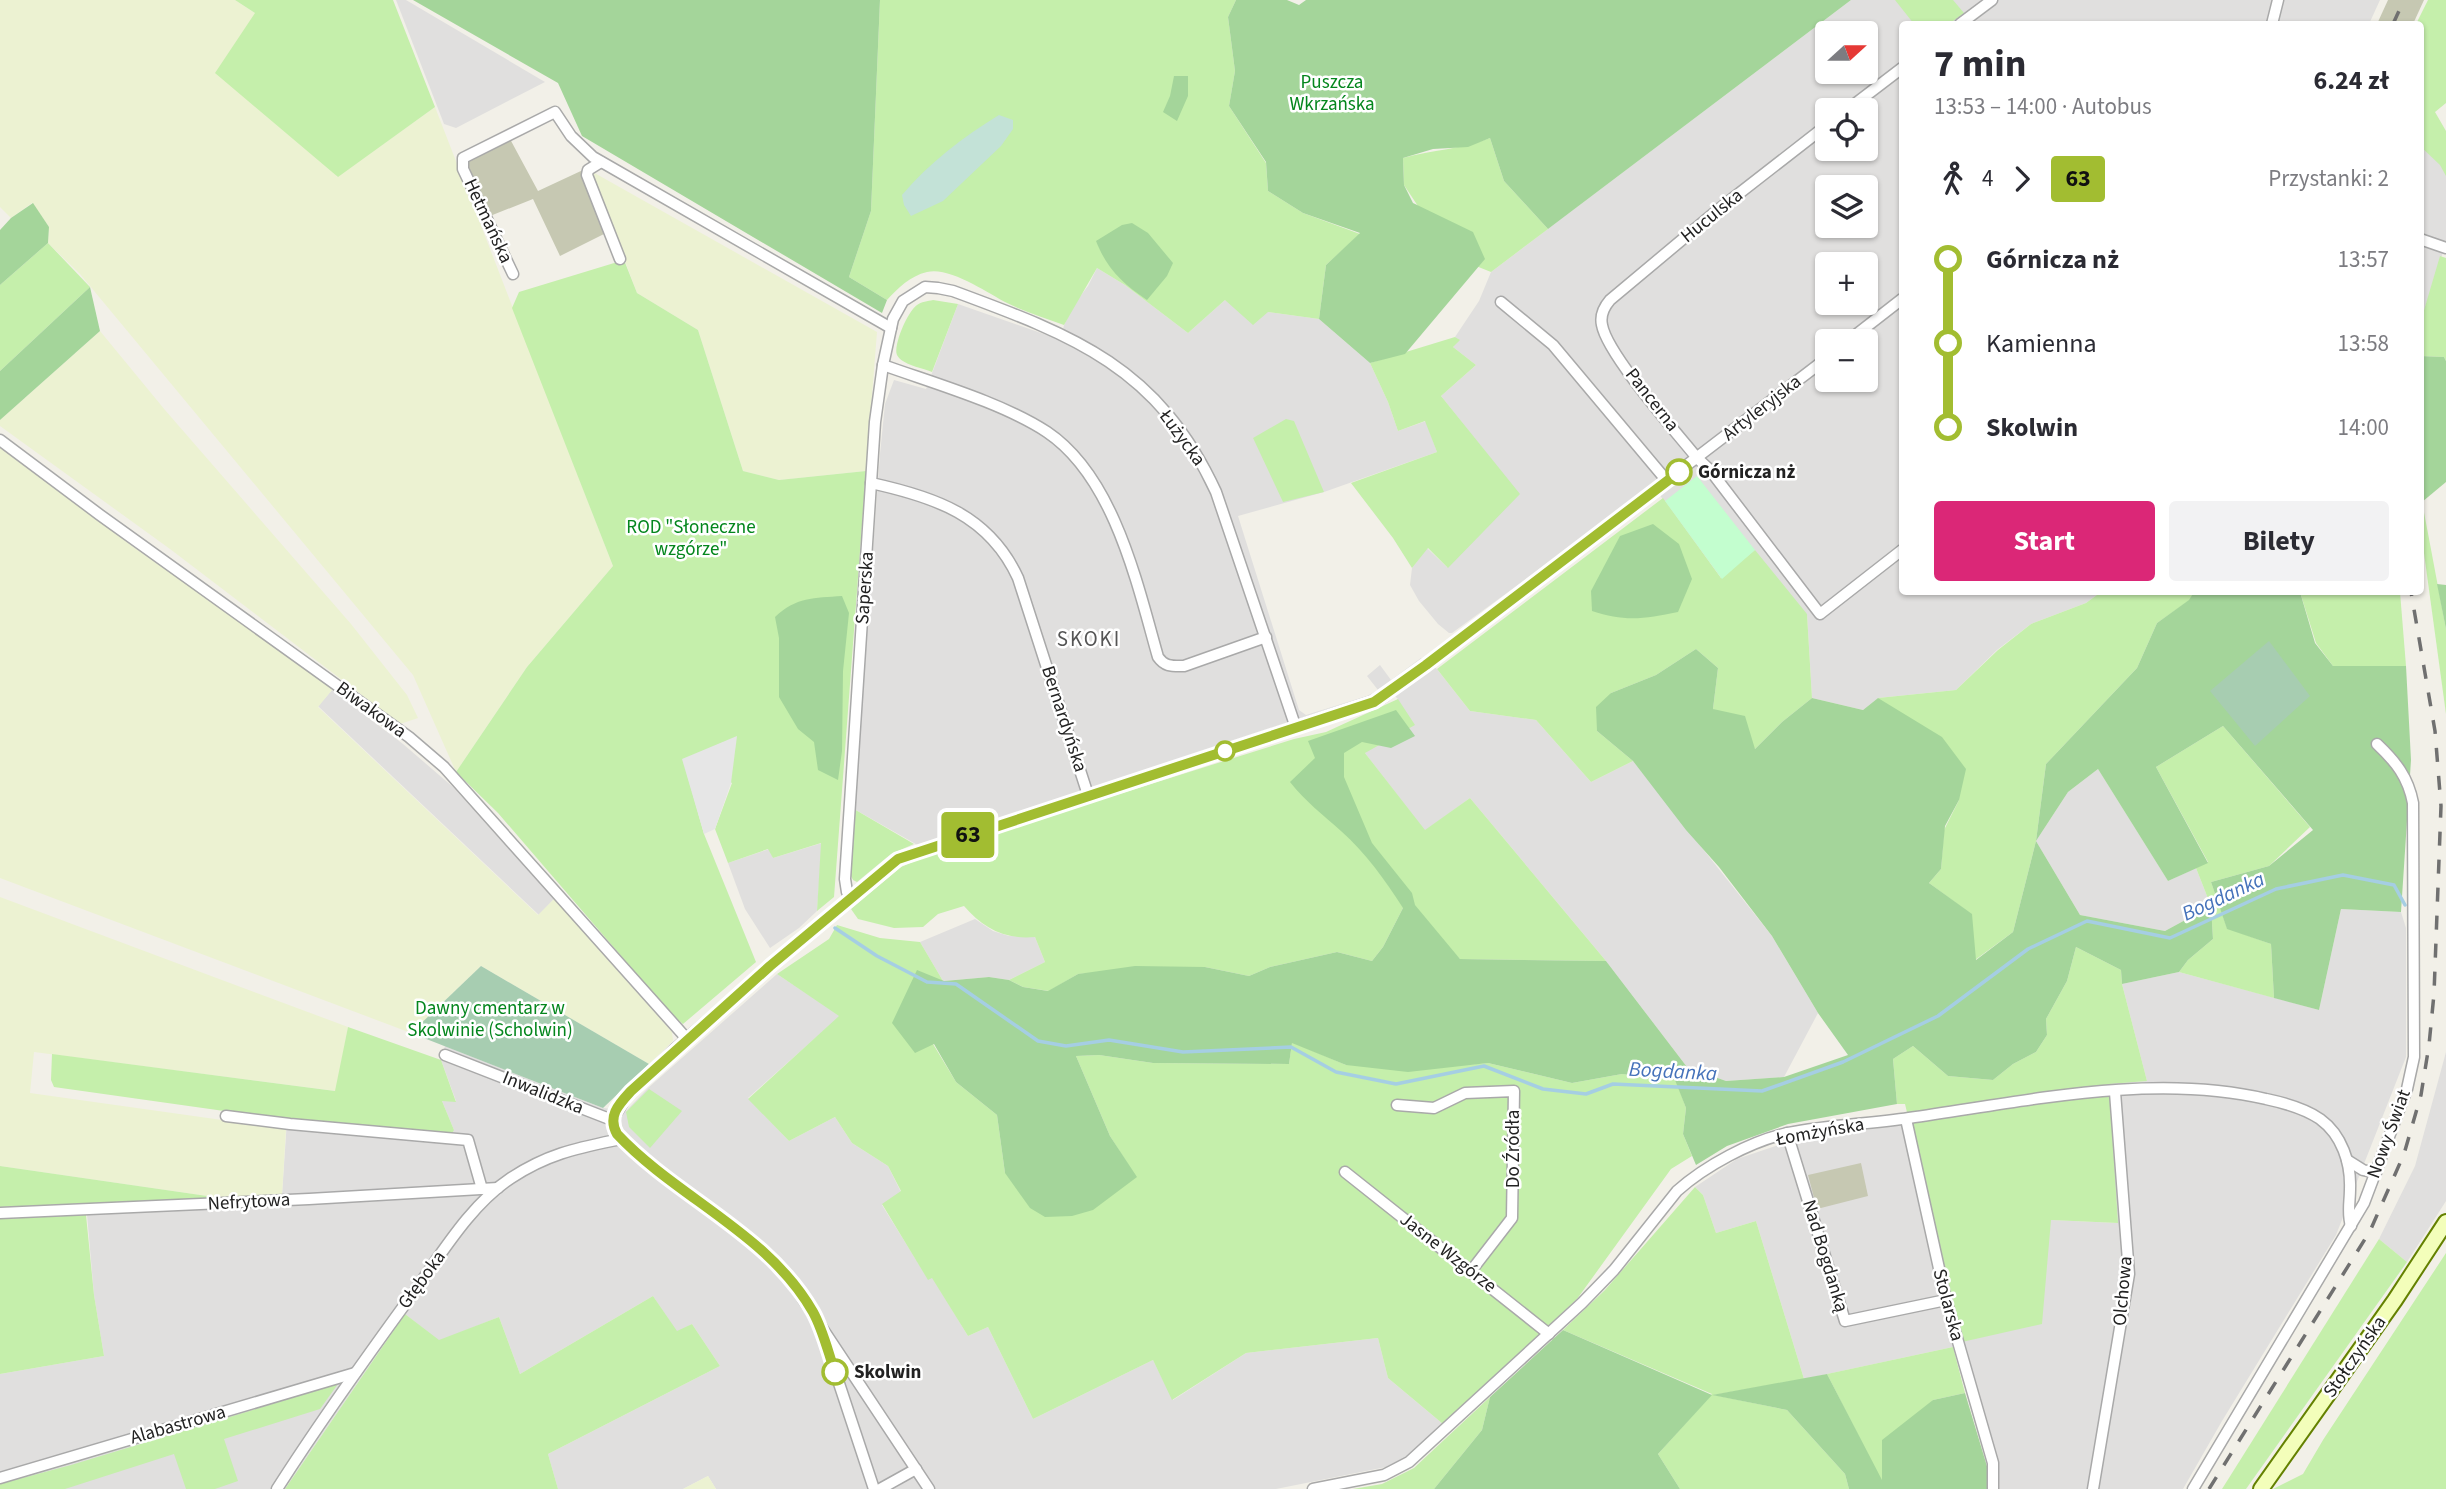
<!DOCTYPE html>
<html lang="pl">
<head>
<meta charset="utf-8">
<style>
  :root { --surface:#fff; --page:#f2f2f3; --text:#2b2b33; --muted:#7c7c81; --accent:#db2777 }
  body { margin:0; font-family:"Source Sans 3",sans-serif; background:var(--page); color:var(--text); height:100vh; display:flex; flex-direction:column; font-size:26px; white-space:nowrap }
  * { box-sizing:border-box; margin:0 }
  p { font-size:23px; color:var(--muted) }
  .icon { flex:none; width:38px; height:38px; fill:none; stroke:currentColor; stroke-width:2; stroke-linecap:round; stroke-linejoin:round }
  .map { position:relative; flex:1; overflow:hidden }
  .drawer { position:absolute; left:1899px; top:21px; width:525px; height:574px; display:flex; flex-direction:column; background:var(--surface); border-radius:7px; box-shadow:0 2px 5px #0004 }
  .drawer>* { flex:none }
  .badge { padding:0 14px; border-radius:5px; font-size:24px; line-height:46px }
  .needle { width:46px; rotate:69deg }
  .fabs { position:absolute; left:1815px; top:21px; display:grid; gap:14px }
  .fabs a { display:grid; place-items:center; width:63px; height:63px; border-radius:7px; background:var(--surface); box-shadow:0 2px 5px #0004; font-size:35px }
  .map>.badge { position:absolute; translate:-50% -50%; box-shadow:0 0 0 4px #fff }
  .legs { display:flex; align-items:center; gap:10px; height:77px; padding:0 35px; font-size:23px }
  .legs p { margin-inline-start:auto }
  .summary { display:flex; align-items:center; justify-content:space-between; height:119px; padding:0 35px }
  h1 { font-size:38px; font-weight:700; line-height:52px }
  .action { display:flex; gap:14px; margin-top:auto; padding:14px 35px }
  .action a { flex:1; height:80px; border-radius:7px; background:var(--accent); color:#fff; font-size:28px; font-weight:700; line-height:80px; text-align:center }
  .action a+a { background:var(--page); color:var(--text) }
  ul { padding:0 35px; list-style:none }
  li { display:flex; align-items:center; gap:24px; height:84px; font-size:26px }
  li i { display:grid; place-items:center; width:10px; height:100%; margin:0 9px; background:currentColor }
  li i::after { content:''; width:18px; height:18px; margin:-9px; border:5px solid; border-radius:50%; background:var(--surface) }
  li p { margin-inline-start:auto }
  li:first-child i { background:linear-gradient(#0000 50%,currentColor 0) }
  li:last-child i { background:linear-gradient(currentColor 50%,#0000 0) }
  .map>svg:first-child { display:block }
</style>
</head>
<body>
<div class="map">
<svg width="2446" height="1489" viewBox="0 0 2446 1489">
  <rect width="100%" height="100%" fill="#f2f0e8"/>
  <g fill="#e0dfde" fill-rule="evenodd">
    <polygon points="396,0 406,0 545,82 456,128 444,124"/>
    <path d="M1851 0H2380L2369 24H1902V592H2101L2086 603 2031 624 1997 650 1956 690 1878 698 1863 710 1812 698 1807 614 1722 579 1653 486 1452 633H1449L1438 624 1419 601 1410 585 1412 568 1427 548 1447 567 1519 494 1441 396 1476 365 1453 347 1459 340 1455 337 1479 301 1491 272ZM1827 33H1866V72H1827ZM1827 110H1866V149H1827ZM1827 187H1866V226H1827ZM1827 264H1866V303H1827ZM1827 341H1866V380H1827Z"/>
    <polygon points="2420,146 2440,164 2446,160 2446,243 2422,317 2420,317"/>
    <polygon points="1097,268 1125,285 1188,333 1225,300 1268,312 1319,319 1370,363 1388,402 1398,431 1426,421 1437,452 1324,492 1238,516 1299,710 1306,715 1367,696 1378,690 1367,676 1380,665 1391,680 1421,658 1437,669 1470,711 1536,720 1591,782 1633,761 1772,936 1818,1013 1784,1077 1726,1081 1687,1067 1606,961 1470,798 1425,831 1365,753 1398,699 1389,690 1370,701 921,847 854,809 880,454 885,404 894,380 926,389 958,304 1061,340 1064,325 1075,303 1088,286"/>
    <polygon points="332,690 403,744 453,787 554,899 539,915 318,706"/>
    <polygon points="2098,769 2168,881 2196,868 2211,906 2165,931 2080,915 2036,841 2068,792"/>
    <polygon points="822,843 817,911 799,928 770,948 745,909 728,863 769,849 773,858"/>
    <polygon points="2341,909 2401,912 2406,928 2406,1057 2336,1235 2222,1421 2183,1489 1987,1489 1989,1473 1953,1347 1804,1379 1756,1221 1716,1233 1703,1195 1695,1187 1737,1159 1796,1139 1909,1124 2051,1220 2117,1223 2109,1083 2147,1081 2122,984 2179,972 2319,1010"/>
    <polygon points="975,919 993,931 1009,936 1035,937 1045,962 1009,980 989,977 943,981 920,942"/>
    <polygon points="777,974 840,1016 748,1098 789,1141 835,1117 852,1143 888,1166 901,1192 882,1205 928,1279 932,1277 968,1336 988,1327 1033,1419 1153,1360 1173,1400 1246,1353 1378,1338 1388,1378 1443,1424 1404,1458 1386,1467 1276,1489 716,1489 708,1476 683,1489 558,1489 548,1454 720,1366 692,1324 677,1332 653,1296 520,1374 499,1317 439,1341 405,1314 285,1489 0,1489 0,1374 104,1356 94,1295 86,1203 282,1195 287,1120 454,1130 442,1101 456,1101 441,1060 445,1046 603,1108 626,1111 648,1088"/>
    <polygon points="2446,1052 2446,1201 2407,1262 2379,1239 2415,1166"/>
  </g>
  <g fill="#c6c8b2">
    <polygon points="2388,0 2424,0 2413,24 2377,24"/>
    <polygon points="510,139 538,191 583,170 606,233 560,256 533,199 490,216 466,161"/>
    <polygon points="1861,1163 1868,1196 1817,1209 1808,1175"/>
  </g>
  <g fill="#ecf2d2">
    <polygon points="0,0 235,0 255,13 337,177 435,107 613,566 527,667 456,772 413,675 80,274 48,243 49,227 32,203 11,218 0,207"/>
    <polygon points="591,171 877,332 866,471 779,480 743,471 698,330 637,293"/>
    <polygon points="100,331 165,410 351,624 407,695 418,718 400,724 170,549 0,426 0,420"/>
    <polygon points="0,448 132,546 320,678 332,690 318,707 538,915 554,899 672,1032 673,1041 649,1064 481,966 411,1033 0,878"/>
    <polygon points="0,897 348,1027 336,1091 34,1052 30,1093 286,1129 282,1195 221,1198 0,1166"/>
    <polygon points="708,1476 716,1489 683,1489"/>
  </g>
  <g fill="#c5efab">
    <polygon points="235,0 393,0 435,107 338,177 215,73 255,13"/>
    <path d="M880 0H1236L1228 17 1235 71 1229 106 1266 163 1268 191 1303 213 1360 234 1326 265 1319 319 1268 312 1253 325 1225 300 1188 333 1125 285 1097 268 1064 325C1045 318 1025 312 1007 303 988 293 949 266 927 272 910 276 898 288 887 300L849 277 871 211Z"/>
    <polygon points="1895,0 1953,0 1964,13 1949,24 1914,24"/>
    <polygon points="2428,0 2446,0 2446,103 2435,112 2446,131 2446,176 2440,165 2420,146 2420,24 2416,24"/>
    <path d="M1490 138 1504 181 1548 229 1491 272 1451 256 1404 185 1403 158C1432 150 1462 149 1490 138Z"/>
    <polygon points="48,243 90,287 0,371 0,285"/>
    <polygon points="2440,256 2446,258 2446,361 2444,357 2420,356 2420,317 2422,317"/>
    <polygon points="624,260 637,293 698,330 743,471 779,480 866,471 834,897 817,911 821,843 773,858 768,849 728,863 715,829 732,783 683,759 704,834 756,962 683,1024 671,1014 498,813 456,772 527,667 613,566 512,308 519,292"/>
    <path d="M933 300 958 304 932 372C923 368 902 365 897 355 893 345 908 311 917 305 921 302 928 301 933 300Z"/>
    <polygon points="1455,337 1460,340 1453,347 1476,365 1441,396 1520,494 1448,568 1428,548 1412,568 1393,538 1351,483 1437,452 1425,421 1398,431 1388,402 1370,363"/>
    <polygon points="1286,419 1294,421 1324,492 1283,502 1253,438"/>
    <polygon points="2420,491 2446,629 2446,714 2420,524"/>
    <polygon points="1663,498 1721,578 1755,550 1807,614 1812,698 1782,722 1755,749 1713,709 1718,668 1696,649 1656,675 1611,693 1597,731 1633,761 1591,782 1536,720 1470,711 1437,669"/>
    <polygon points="2101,592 2194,592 2190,600 2157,623 2137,668 2046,764 2036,841 2013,932 1975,960 1971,914 1929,883 1941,869 1944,830 1959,800 1878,698 1956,690 1998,650 2031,624 2086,603"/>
    <polygon points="2300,592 2400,592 2406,666 2333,666 2316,643"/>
    <path d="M1398 699 1415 725 1365 753 1425 830 1470 798 1606 961 1460 959 1403 908 1383 947 1372 961 1337 952 1270 967 1249 976 1205 967 1078 974 1049 991 1023 987 1009 980 1045 962 1035 937C1005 940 983 928 964 906L938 914 923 927 894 928 858 919 851 909 901 867 938 851 1294 739 1326 732Z"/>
    <polygon points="2223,726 2310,827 2269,866 2211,882 2227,928 2271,944 2274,998 2179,972 2188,960 2213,939 2211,906 2196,868 2208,862 2156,767"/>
    <polygon points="854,809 914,844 891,854 857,882 853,880 850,874"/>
    <polygon points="837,925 880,938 920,942 943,981 933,1044 956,1082 997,1115 1005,1173 1136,1177 1110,1136 1076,1056 1099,1055 1153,1063 1289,1064 1292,1042 1346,1065 1452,1066 1488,1063 1572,1083 1622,1074 1676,1080 1686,1108 1683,1134 1692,1156 1671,1169 1577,1299 1443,1424 1388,1378 1378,1338 1246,1353 1172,1400 1153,1360 1033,1419 988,1327 968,1336 932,1278 928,1280 882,1204 901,1191 888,1166 852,1143 835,1117 789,1141 748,1099 839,1016 777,974 829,939"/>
    <polygon points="2076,947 2121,970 2122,984 2147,1081 2109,1084 2118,1223 2051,1220 2042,1324 1962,1342 1905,1104 1897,1104 1893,1059 1913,1046 1948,1076 1993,1080 2013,1064 2036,1052 2047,1035 2046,1019 2067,981"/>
    <polygon points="348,1027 441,1060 456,1102 442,1101 454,1130 451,1135 287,1120 54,1087 51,1080 52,1054 335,1091"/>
    <polygon points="649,1089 682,1111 650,1148 629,1127 626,1112"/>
    <polygon points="0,1166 221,1198 0,1207"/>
    <polygon points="1695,1187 1703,1195 1716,1233 1756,1221 1804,1379 1714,1395 1787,1410 1845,1474 1849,1489 1680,1489 1658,1454 1712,1394 1563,1330 1605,1290"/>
    <polygon points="86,1215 94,1295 104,1356 0,1374 0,1219"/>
    <polygon points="2379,1239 2407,1262 2246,1489 2222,1489"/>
    <polygon points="2446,1253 2446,1489 2273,1489 2303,1474 2323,1440"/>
    <polygon points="653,1296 677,1331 692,1324 720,1366 548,1454 558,1489 285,1489 405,1314 439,1340 499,1317 520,1374"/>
    <polygon points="1953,1347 1965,1393 1933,1400 1882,1482 1827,1374"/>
    <polygon points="338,1384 320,1409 224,1439 238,1481 215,1489 186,1489 174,1454 65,1489 0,1489 0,1484 71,1465"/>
    <polygon points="1490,1397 1482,1430 1434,1489 1353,1489 1382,1484 1414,1468"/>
  </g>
  <g fill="#a4d59a">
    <polygon points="413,0 880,0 871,211 849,277 887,300 882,313 582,136 558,83"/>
    <polygon points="1236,0 1287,0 1299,5 1306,0 1851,0 1548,229 1504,181 1490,138 1468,147 1433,149 1403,158 1404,185 1413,203 1473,232 1485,259 1405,354 1370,363 1319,319 1326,265 1360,233 1303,213 1268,191 1266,162 1229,106 1235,71 1228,17"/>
    <polygon points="1174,76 1188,76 1188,96 1177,121 1163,112 1170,96"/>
    <polygon points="33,203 49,227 48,243 0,285 0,230 11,218"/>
    <path d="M1132 223 1148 233 1173 263 1167 276 1147 300C1122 283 1107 269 1096 241L1122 225Z"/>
    <polygon points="90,287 100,331 0,420 0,371"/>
    <polygon points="2420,356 2444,357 2446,361 2446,482 2422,502"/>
    <path d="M1653 524 1679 544 1692 579 1678 612C1645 619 1624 622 1592 611L1591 591 1620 536Z"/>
    <polygon points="2437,584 2446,585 2446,629"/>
    <path d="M2194 592H2300L2315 643 2333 666H2406L2411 760 2401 912 2341 909 2319 1010 2274 998 2271 944 2227 929 2211 882 2269 866 2313 830 2223 726 2156 767 2208 863 2168 881 2098 769 2068 792 2036 841 2080 915 2165 931 2211 906 2213 939 2188 960 2179 972 2122 984 2121 970 2076 947 2067 981 2046 1019 2047 1035 2036 1052 2013 1064 1993 1080 1948 1076 1913 1046 1893 1059 1897 1104 1788 1124 1727 1146 1696 1165 1683 1134 1686 1108 1675 1080 1622 1074 1572 1083 1488 1063 1408 1072 1346 1065 1292 1043 1289 1064 1153 1063 1099 1055 1076 1056 1110 1136 1137 1177 1093 1210 1072 1216 1045 1217 1030 1208 1005 1173 997 1115 956 1082 934 1044 915 1053 892 1023 917 970 944 981 989 977 1009 980 1023 987 1048 991 1078 974 1135 966 1205 967 1249 976 1270 967 1337 952 1372 961 1383 947 1403 908C1385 880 1366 853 1341 831 1322 814 1306 802 1290 782L1315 758 1308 741 1396 710 1415 736 1391 748 1362 742 1344 753V777L1372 843 1412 893 1415 905 1460 959 1606 961 1687 1067 1726 1081 1784 1077 1848 1055 1818 1013 1772 936 1719 867 1686 830 1633 761 1597 731 1596 707 1611 693 1656 675 1696 649 1718 668 1713 709 1745 716 1755 749 1782 722 1812 698 1863 710 1878 698 1942 737 1966 769 1959 800 1945 826 1941 869 1929 883 1972 914 1976 960 2013 932 2036 841 2046 764 2137 668 2157 623 2189 600Z"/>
    <path d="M842 596 849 613 843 671 842 751 838 780 818 770 814 742 798 729 779 697V638L775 617C796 597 814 598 842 596Z"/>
    <polygon points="1563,1330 1712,1395 1827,1374 1882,1480 1882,1440 1933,1400 1965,1393 1989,1473 1987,1489 1849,1489 1845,1474 1787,1410 1712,1395 1658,1454 1680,1489 1434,1489 1482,1430 1490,1397"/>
  </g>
  <path fill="#c3e2d7" d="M999 115 1013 120V129L1001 146 943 201 911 216 904 205 902 195C929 163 963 137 999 115Z"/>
  <g fill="#a7cdb1">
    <polygon points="2269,641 2310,696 2255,746 2210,691"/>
    <polygon points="481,966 649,1064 603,1108 411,1033"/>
  </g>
  <polygon fill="#c3fecf" points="1697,476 1755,550 1722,579 1665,501"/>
  <polygon fill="#e6e6e6" points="737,736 731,783 715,829 704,834 682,759"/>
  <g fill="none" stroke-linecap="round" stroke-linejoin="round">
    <polyline stroke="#a5cee3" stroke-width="3.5" points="835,928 877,956 927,982 956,984 1038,1041 1066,1046 1109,1040 1183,1052 1291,1047 1336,1072 1396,1084 1484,1066 1543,1089 1586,1094 1613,1084 1762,1091 1843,1062 1938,1016 2028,949 2087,921 2170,938 2276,889 2343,875 2394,885 2405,905"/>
    <g stroke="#a9a9a9" stroke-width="13">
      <g id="street">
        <polyline points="1960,24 1992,0"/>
        <polyline points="2272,24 2278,0"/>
        <polyline points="1847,110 1902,68"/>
        <path d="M1827 125 1714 213 1610 300C1604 307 1600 316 1602 325 1607 354 1676 432 1697 458L1710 470 1820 614 1902 550"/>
        <polyline points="601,162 588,170 587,175 620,259"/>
        <polyline points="2420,239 2446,248"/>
        <polyline points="513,274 463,169 463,158 555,112 571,136 593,157 891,328"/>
        <polyline points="1501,302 1553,345 1667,481"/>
        <polyline points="1848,341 1902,299"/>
        <path d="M883 365C933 383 1003 403 1047 432 1114 477 1137 583 1158 657 1165 667 1172 666 1184 666L1266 637"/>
        <polyline points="0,440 100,515 409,737 444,767 687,1039"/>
        <path d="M871 483C935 497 989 515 1018 578L1088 795"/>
        <path d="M851 898 847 892 845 879 875 422 883 365 893 319 903 301 925 287 938 288 953 291C1075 336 1158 367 1216 492L1296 728"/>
        <polyline points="445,1055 612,1120"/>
        <polyline points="1397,1105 1434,1108 1465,1093 1514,1091 1512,1218 1471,1271"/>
        <polyline points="226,1116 290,1124 468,1140 482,1189"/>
        <polyline points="1906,1119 1946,1300 1993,1463 1993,1489"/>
        <polyline points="612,1120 627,1096 675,1049 770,966 898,859 1382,698 1827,358"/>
        <polyline points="612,1120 616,1134 653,1168 745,1236 789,1278 929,1489"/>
        <polyline points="1787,1133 1845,1321 1946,1300"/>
        <polyline points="2347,1160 2363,1170 2376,1173"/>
        <polyline points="1345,1172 1549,1334"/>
        <polyline points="0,1213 309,1199 498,1188"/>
        <polyline points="822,1332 874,1489"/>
        <polyline points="0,1478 355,1373"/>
        <path d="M277 1489C319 1423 365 1359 411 1296 441 1255 469 1206 511 1178 549 1153 578 1148 621 1139"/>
        <polyline points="880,1489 916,1469"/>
        <path d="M1313 1489 1384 1475 1409 1462 1582 1303 1614 1270 1677 1191C1705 1166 1751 1141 1788 1133 1828 1125 1869 1124 1909 1118 2023 1102 2152 1072 2266 1099 2285 1103 2304 1108 2320 1119 2342 1135 2351 1163 2350 1189 2350 1202 2347 1213 2351 1226"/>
        <polyline points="2093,1489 2129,1274 2115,1092"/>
        <path d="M2193 1489 2364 1203 2407 1089 2414 1057 2413 803C2408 777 2396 762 2377 744"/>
      </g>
    </g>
    <g stroke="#648100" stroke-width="18">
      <polyline id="secondary" points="2261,1489 2395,1300 2446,1222"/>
    </g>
    <use href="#street" stroke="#fff" stroke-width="10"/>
    <use href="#secondary" stroke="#f3feba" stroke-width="14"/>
    <g stroke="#707070" stroke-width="3.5" stroke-dasharray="14 14" stroke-linecap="butt">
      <polyline points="2393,24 2404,0"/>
      <polyline points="2209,1489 2370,1231 2404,1154 2421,1095 2429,1045 2434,994 2441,806 2435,731 2411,592"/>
    </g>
  </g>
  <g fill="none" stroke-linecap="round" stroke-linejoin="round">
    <g stroke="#fff" stroke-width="16">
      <path id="line-1" d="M835 1372C828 1352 823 1330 813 1312 768 1233 677 1198 617 1134 607 1116 619 1104 631 1091L770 966 898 859 1374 702 1426 665 1679 472"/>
    </g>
    <use href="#line-1" stroke="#a2bd31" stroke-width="10"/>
  </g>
  <g fill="#fff" stroke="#a2bd31" stroke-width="3.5">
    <circle cx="1679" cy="472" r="12"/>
    <circle cx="1225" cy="751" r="9"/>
    <circle cx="835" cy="1372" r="12"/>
  </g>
  <g text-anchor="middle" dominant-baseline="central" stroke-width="5" stroke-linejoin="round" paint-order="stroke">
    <g font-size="19" fill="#04861d" stroke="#fff">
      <text x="1332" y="82">Puszcza<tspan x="1332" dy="22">Wkrzańska</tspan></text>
      <text x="691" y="527">ROD "Słoneczne<tspan x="691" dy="22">wzgórze"</tspan></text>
      <text x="490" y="1008">Dawny cmentarz w<tspan x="490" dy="22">Skolwinie (Scholwin)</tspan></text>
    </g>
    <g font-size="19" fill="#222" stroke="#fff">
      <text transform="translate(1712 216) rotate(-39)">Huculska</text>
      <text transform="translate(488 221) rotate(65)">Hetmańska</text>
      <text transform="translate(1652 400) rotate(52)">Pancerna</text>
      <text transform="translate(1762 408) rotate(-38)">Artyleryjska</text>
      <text transform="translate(1182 438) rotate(54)">Łużycka</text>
      <text transform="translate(865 588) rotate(-86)">Saperska</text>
      <text transform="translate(371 710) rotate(36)">Biwakowa</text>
      <text transform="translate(1064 719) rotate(72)">Bernardyńska</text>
      <text transform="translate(543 1093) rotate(22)">Inwalidzka</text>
      <text transform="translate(1820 1132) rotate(-10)">Łomżyńska</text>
      <text transform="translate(2389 1134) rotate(-70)">Nowy Świat</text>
      <text transform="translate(1513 1149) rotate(-90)">Do Źródła</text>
      <text transform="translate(249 1202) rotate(-3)">Nefrytowa</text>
      <text transform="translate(1448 1253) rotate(38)">Jasne Wzgórze</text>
      <text transform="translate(1825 1256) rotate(73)">Nad Bogdanką</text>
      <text transform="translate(422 1280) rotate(-54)">Głęboka</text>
      <text transform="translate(2123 1291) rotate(-85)">Olchowa</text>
      <text transform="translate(1948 1305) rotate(75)">Stolarska</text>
      <text transform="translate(2355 1357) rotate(-55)">Stołczyńska</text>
      <text transform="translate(178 1425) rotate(-16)">Alabastrowa</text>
    </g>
    <g font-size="19" font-weight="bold" fill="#222" stroke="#fff" text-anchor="start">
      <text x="1698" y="472">Górnicza nż</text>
      <text x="854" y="1372">Skolwin</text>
    </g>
    <g font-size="21" letter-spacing="2" fill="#555" stroke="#fff">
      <text x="1089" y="639">SKOKI</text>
    </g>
    <g font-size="21" font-style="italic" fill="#4572ba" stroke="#fff">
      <text transform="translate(2223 896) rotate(-25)">Bogdanka</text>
      <text transform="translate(1673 1071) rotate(3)">Bogdanka</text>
    </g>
  </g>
</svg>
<div class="fabs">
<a><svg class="needle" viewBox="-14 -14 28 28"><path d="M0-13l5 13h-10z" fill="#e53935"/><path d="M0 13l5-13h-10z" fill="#7c7c81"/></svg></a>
<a><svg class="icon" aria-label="locate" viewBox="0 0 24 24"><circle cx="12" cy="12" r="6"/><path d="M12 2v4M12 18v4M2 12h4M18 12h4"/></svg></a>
<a><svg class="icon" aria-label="layers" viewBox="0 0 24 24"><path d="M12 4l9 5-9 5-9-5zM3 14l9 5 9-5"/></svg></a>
<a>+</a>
<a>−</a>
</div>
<b class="badge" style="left:968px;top:835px;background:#a2bd31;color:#111">63</b>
<section class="drawer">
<div class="summary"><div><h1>7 min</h1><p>13:53 – 14:00 · Autobus</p></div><b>6.24 zł</b></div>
<div class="legs"><svg class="icon" aria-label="walk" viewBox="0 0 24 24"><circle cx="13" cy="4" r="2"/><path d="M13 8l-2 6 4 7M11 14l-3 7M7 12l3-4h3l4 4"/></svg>4<svg class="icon" aria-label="forward" viewBox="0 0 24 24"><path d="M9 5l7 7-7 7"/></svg><b class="badge" style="background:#a2bd31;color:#111">63</b><p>Przystanki: 2</p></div>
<ul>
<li><i style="color:#a2bd31"></i><b>Górnicza nż</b><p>13:57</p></li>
<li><i style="color:#a2bd31"></i><span>Kamienna</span><p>13:58</p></li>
<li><i style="color:#a2bd31"></i><b>Skolwin</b><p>14:00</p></li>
</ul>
<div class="action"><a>Start</a><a>Bilety</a></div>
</section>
</div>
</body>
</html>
